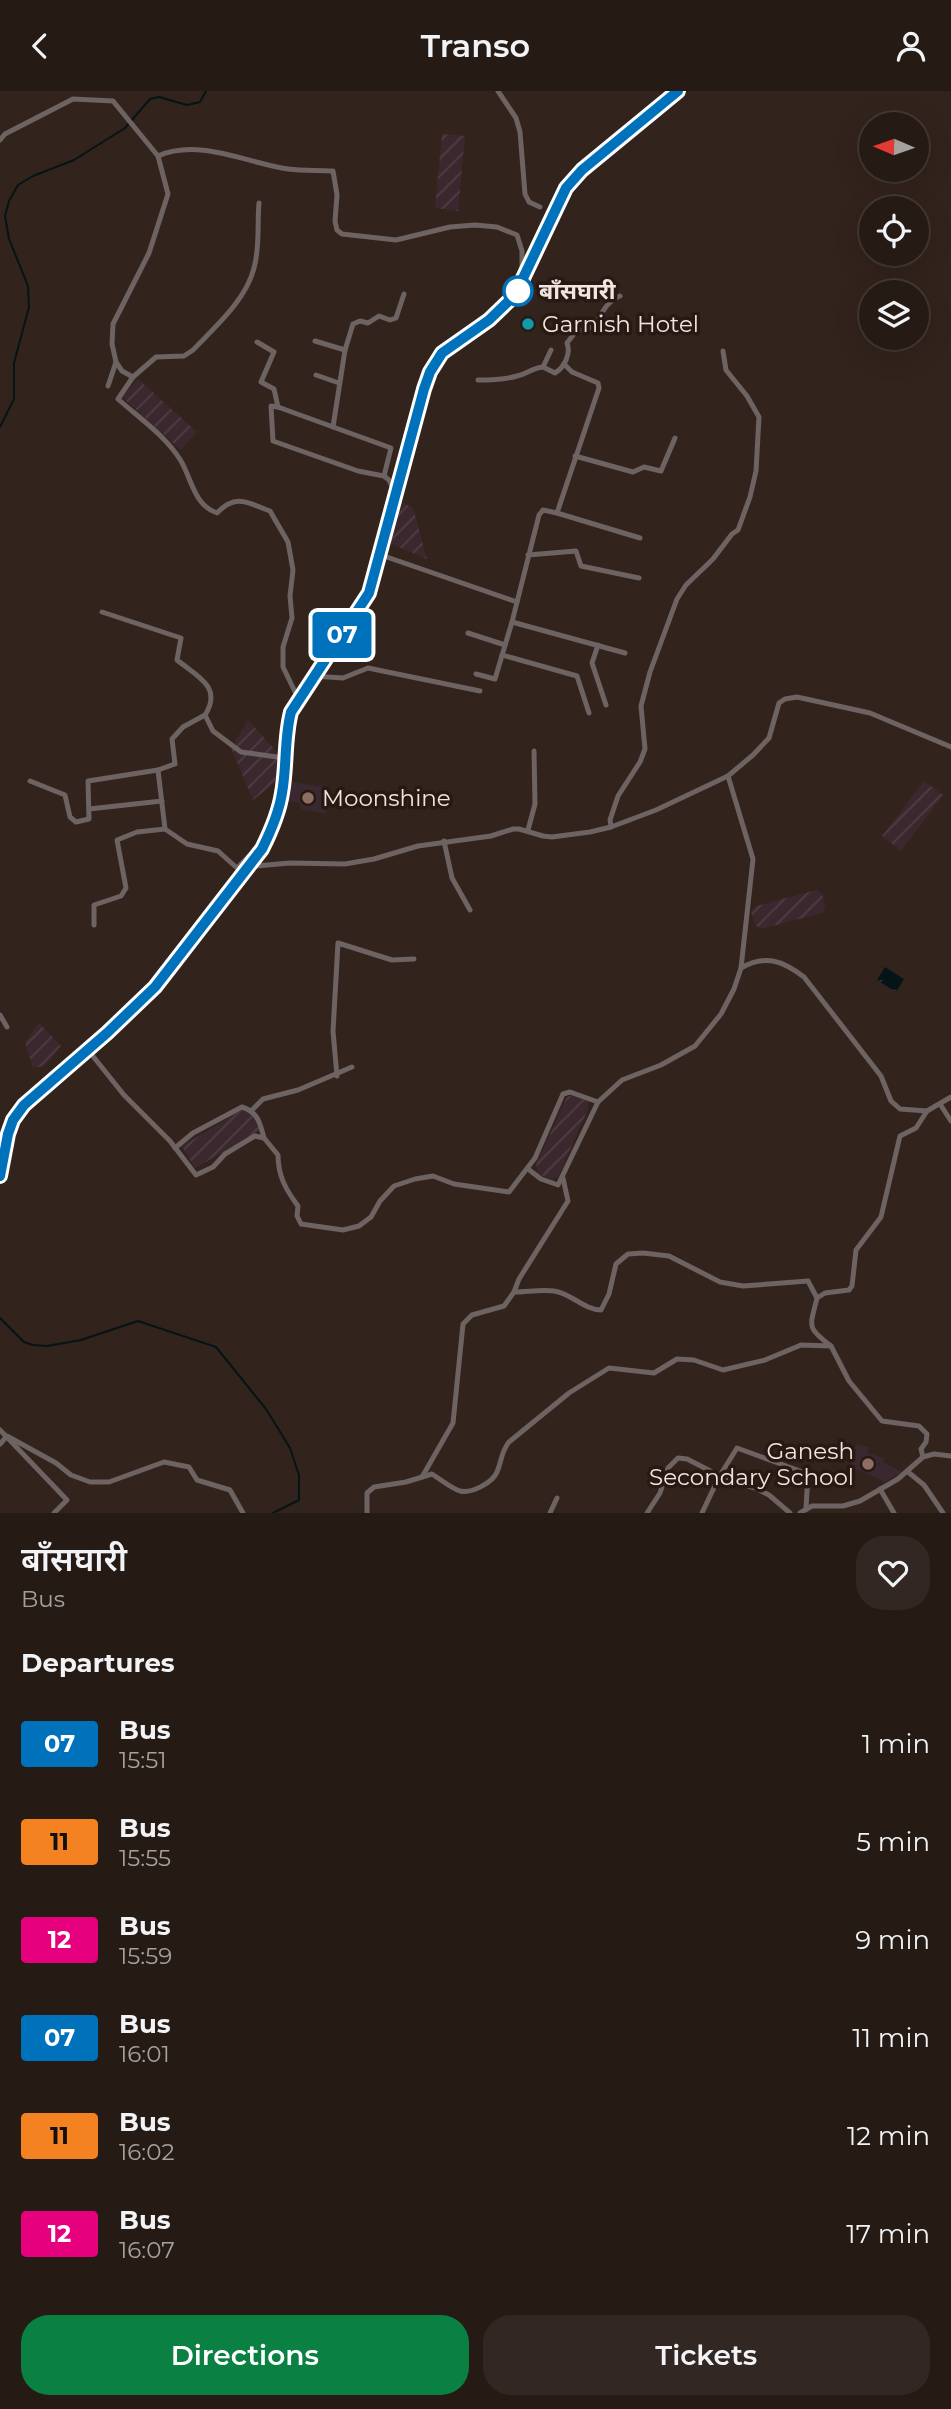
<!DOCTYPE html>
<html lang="en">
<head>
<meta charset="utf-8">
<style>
  :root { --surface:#261a15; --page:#322722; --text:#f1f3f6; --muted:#a4a1a0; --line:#423834; --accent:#0b8043 }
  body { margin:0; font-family:Montserrat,"Noto Sans Devanagari",sans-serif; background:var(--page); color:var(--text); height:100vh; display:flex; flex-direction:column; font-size:26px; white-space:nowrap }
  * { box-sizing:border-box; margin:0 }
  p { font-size:23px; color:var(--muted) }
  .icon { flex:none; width:38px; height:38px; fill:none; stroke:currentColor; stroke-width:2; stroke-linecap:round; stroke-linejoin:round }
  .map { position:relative; height:1422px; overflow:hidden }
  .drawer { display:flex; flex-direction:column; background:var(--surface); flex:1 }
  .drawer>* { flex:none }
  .badge { padding:0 14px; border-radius:5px; font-size:24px; line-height:46px }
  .needle { width:46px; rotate:272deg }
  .controls { position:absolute; left:859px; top:21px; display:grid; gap:14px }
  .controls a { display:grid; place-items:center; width:70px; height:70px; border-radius:50%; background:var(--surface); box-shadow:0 7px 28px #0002,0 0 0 2px var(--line); font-size:35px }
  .map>.badge { position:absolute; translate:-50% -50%; box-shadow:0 0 0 4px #fff }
  h2 { padding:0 21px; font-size:26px; line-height:63px }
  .round { display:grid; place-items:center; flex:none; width:74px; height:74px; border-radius:28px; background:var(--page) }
  .overview { display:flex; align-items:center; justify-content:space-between; height:119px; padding:0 21px }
  h1 { font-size:33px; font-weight:600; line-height:52px }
  .cta { display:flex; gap:14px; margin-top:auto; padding:14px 21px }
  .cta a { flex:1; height:80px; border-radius:28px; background:var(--accent); color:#fff; font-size:28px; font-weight:600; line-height:80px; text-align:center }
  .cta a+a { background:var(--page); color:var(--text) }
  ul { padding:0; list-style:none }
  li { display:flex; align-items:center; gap:21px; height:98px; padding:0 21px }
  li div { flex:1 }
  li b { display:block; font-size:26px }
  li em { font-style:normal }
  li .badge { min-width:77px; font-weight:700; text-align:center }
  header { display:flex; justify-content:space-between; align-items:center; height:91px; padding:0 21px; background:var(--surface); font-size:32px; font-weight:600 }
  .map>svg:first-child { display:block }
</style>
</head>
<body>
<header><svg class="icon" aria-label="back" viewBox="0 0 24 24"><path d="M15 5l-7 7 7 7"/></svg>Transo<svg class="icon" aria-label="person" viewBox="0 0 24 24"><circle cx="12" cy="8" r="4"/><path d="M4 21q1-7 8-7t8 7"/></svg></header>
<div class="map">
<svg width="951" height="1422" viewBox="0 0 951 1422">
  <defs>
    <pattern id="industrial-furrows" width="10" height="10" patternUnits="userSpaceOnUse" patternTransform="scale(1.75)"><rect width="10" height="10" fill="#3b282f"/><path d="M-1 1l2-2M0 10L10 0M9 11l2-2" fill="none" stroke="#4e3d43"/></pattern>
    <pattern id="water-ripples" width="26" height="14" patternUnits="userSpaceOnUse" patternTransform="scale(1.75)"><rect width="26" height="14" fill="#051416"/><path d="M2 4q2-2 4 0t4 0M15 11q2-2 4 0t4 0" fill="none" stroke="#2a3638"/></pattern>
  </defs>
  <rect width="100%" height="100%" fill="#32231c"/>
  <g fill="url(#industrial-furrows)">
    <polygon points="442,43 465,45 458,120 435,117"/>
    <polygon points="138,288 197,341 181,359 122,306"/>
    <polygon points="400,410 413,417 427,468 387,451"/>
    <polygon points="248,629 278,662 275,692 253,709 231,657"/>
    <polygon points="924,690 943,704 901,760 882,745"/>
    <polygon points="817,799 822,803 824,809 825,816 822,822 761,838 756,835 751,821 756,815"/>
    <polygon points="39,932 61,955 44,975 33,977 25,951"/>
    <polygon points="574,1004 588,1010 588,1018 558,1086 552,1089 544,1086 538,1081 536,1074 567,1006"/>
    <polygon points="247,1016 261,1039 195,1077 182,1055"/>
  </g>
  <g fill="#3a2831">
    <polygon points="292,691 329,697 326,723 301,718 299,712 288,710"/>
    <polygon points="856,1353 869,1356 868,1362 884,1367 883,1371 902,1381 885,1391 850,1375"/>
  </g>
  <polygon fill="url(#water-ripples)" points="885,876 904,888 896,901 877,889"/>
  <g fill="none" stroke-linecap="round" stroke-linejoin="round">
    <g stroke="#051416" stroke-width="2">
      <polyline points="0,336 14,308 14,272 29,216 28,195 9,148 5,125 9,110 18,94 33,85 74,69 125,37 150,8 159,6 187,14 200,11 206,0"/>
      <polyline points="0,1227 24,1251 33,1254 47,1255 81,1249 138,1230 216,1256 266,1318 290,1357 299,1384 299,1409 273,1422"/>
    </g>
    <g stroke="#6c6362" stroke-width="5">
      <polyline points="498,0 516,27 520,41 525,103 529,111 540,116"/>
      <path d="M0 49 5 43 73 8 113 10 158 65C199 47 247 72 288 78 303 80 318 79 333 80L337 104 335 130 337 139 342 143 396 149 450 136 475 134 497 136 517 144 522 160V186"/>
      <polyline points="315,250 345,259"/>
      <polyline points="257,251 274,261 261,291 274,298 278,316 271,315 273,350 358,380 384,385"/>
      <path d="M116 271 122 280 133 286 118 308C139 327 166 345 181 370 192 389 194 414 217 422 236 402 248 412 270 420L288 451 293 479 290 505 292 527 283 556V576L298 607"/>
      <polyline points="564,273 572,281 598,292 599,297 557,422 640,447"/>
      <path d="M543 276 555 282C565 276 571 262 567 252L577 239C600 243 598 213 620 205"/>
      <polyline points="316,284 339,292"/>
      <path d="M133 286 156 266 184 265 193 259C215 236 246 209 254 177 260 156 257 134 259 112"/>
      <path d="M478 289C491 289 504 289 517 285 527 283 532 277 543 276L551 259"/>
      <polyline points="108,295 116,271 112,253 113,233 149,162 168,103 158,65"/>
      <polyline points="278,316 391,357 384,385 389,389 396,404"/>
      <polyline points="333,336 345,259 353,233 360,230 368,232 379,225 390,229 396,227 404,203"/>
      <polyline points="575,365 633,381 644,376 661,380 675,347"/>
      <polyline points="381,464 517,511"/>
      <polyline points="528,464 576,460 581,475 639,487"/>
      <path d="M102 521 181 547 177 569C197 585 223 596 205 624L213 640 241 661 284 667"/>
      <polyline points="512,531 625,562"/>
      <polyline points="468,542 505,554"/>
      <polyline points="598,554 592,572 606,614"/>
      <polyline points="502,564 577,585 589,622"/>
      <polyline points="476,583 495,588 512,531 539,424 543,419 557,422"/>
      <polyline points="313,585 343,587 368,577 480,600"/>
      <polyline points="158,679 165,738 187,753 218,760 237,777 252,762 258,764"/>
      <polyline points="30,690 65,704 70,726 76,731 89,728 88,690 158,679 175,673 172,648 183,636 205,624"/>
      <polyline points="89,718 162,710"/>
      <polyline points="611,736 610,729 618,705 640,671 645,658 641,615 650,581 677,508 686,494 713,468 732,443 738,439 750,406 756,380 759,326 747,305 726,279 723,260"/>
      <polyline points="528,739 535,713 534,660"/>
      <polyline points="444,750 452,787 470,819"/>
      <polyline points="252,774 256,775 290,772 345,773 374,768 418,755 491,745 513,738 519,738 543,745 552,746 590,741 611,736 656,719 728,685 753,664 769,647 779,612 785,608 797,606 870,622 951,656"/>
      <polyline points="94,834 94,814 121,805 126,797 117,749 137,741 165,738"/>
      <path d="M741 877C766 863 783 870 804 886L881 985 891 1010 900 1018 927 1020"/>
      <polyline points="0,924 7,936"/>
      <path d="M88 959 124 1004 170 1050 196 1084 213 1076 225 1063 255 1045 264 1047 278 1064C278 1085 286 1099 298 1115L297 1125 301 1133 343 1139 359 1135 371 1126 380 1110 394 1095 415 1088 433 1085 454 1093 509 1101 535 1067 563 1003 570 1001 598 1011"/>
      <polyline points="337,985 333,940 338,852 392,869 414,868"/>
      <polyline points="940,1013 951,1030"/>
      <polyline points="252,1019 263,1008 298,999 352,976"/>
      <path d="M175 1057 193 1042 242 1016C258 1021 260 1032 264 1047"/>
      <polyline points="528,1078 541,1088 558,1094 598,1011 622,989 661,974 695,955 721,923 734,898 741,877 753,768 728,685"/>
      <polyline points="514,1201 519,1188 568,1110 563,1087"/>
      <polyline points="817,1207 825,1202 849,1199 852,1195 856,1159 881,1126 900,1045 916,1037 927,1020 951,1006"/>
      <polyline points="0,1339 67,1409 54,1422"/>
      <polyline points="0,1353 7,1345 56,1372 71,1384 90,1391 109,1391 164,1371 189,1376 197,1389 230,1399 243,1422"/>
      <polyline points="908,1381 924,1394 943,1422"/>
      <path d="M422 1386 453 1332 463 1233 472 1224 504 1215 514 1201C527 1201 542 1198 554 1200 571 1202 584 1219 601 1219L609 1203 616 1173 628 1163 643 1162 669 1165 720 1191 743 1195 808 1190 817 1207C810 1236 806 1236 831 1255"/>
      <polyline points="880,1398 894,1422"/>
      <path d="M367 1422V1402L374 1396 406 1391 432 1383C440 1388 451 1397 460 1400 472 1403 493 1391 497 1381 502 1369 501 1361 509 1351L569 1302 609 1277 654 1282 677 1268 694 1269 723 1279 765 1269 801 1254 831 1255 849 1290 882 1330 919 1335 927 1343 926 1351 921 1358 923 1366"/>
      <polyline points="550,1422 557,1407"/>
      <polyline points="647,1422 660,1402 668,1377 678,1367 687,1368 730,1390 755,1397 769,1404 790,1422"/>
      <polyline points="702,1422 719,1386 737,1357 808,1383 806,1417"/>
      <polyline points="800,1422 812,1415 843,1415 860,1410 898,1388 923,1366 934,1363 951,1365"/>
    </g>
    <path stroke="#c0aba9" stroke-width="9" d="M0 1086 8 1043 13 1029 25 1014 107 942 155 896 262 758C273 736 283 712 284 686 285 663 285 643 291 621L369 502 424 298 430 281 442 262 489 229 515 204 539 159 566 97 582 79 678 0"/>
  </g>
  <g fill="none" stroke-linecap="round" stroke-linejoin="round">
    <g stroke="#fff" stroke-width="16">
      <path id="line" d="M0 1085 8 1043 13 1029 24 1014 107 942 155 896 262 758C271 740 279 722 282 702 287 675 284 648 291 621L369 502 424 298 430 281 442 262 489 229 515 204 566 97 582 79 678 0"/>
    </g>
    <use href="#line" stroke="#0072bc" stroke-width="10"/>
  </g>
  <circle fill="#fff" stroke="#0072bc" stroke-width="3.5" cx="518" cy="200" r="14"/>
  <circle fill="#0f9aa8" stroke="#281913" stroke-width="2.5" cx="528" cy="233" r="7"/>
  <g fill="#8d6e63" stroke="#281913" stroke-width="2.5">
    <circle cx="308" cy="707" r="7"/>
    <circle cx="868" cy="1373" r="7"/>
  </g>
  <g text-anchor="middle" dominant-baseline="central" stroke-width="7" stroke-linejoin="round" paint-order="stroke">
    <g font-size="23" font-weight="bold" fill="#f0e5e0" stroke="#281913" text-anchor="start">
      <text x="539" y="200">बाँसघारी</text>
    </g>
    <g font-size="23" fill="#f0e5e0" stroke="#281913" text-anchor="start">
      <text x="542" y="233">Garnish Hotel</text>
      <text x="322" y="707">Moonshine</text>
      <text x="854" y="1360" text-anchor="end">Ganesh<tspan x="854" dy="26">Secondary School</tspan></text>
    </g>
  </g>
</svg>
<div class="controls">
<a><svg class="needle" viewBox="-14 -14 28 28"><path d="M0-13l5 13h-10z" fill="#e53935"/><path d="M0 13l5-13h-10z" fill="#a4a1a0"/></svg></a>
<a><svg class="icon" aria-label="locate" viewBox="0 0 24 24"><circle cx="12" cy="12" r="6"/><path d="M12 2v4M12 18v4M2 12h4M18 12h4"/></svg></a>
<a><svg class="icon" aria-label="layers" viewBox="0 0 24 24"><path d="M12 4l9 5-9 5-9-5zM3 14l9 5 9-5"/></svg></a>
</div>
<b class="badge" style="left:342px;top:544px;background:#0072bc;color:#fff">07</b>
</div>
<section class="drawer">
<div class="overview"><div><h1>बाँसघारी</h1><p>Bus</p></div><a class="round"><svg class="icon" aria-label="heart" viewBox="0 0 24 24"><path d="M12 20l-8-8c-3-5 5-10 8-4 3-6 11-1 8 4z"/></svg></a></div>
<h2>Departures</h2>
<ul>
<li><span class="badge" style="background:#0072bc;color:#fff">07</span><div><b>Bus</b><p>15:51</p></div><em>1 min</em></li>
<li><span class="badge" style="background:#f58220;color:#111">11</span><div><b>Bus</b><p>15:55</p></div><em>5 min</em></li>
<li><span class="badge" style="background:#e6007e;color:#fff">12</span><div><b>Bus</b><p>15:59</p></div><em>9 min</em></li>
<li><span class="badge" style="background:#0072bc;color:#fff">07</span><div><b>Bus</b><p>16:01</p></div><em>11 min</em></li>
<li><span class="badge" style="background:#f58220;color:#111">11</span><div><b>Bus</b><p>16:02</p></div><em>12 min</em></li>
<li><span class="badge" style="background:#e6007e;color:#fff">12</span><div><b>Bus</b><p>16:07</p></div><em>17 min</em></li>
</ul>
<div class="cta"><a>Directions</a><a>Tickets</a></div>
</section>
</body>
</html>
